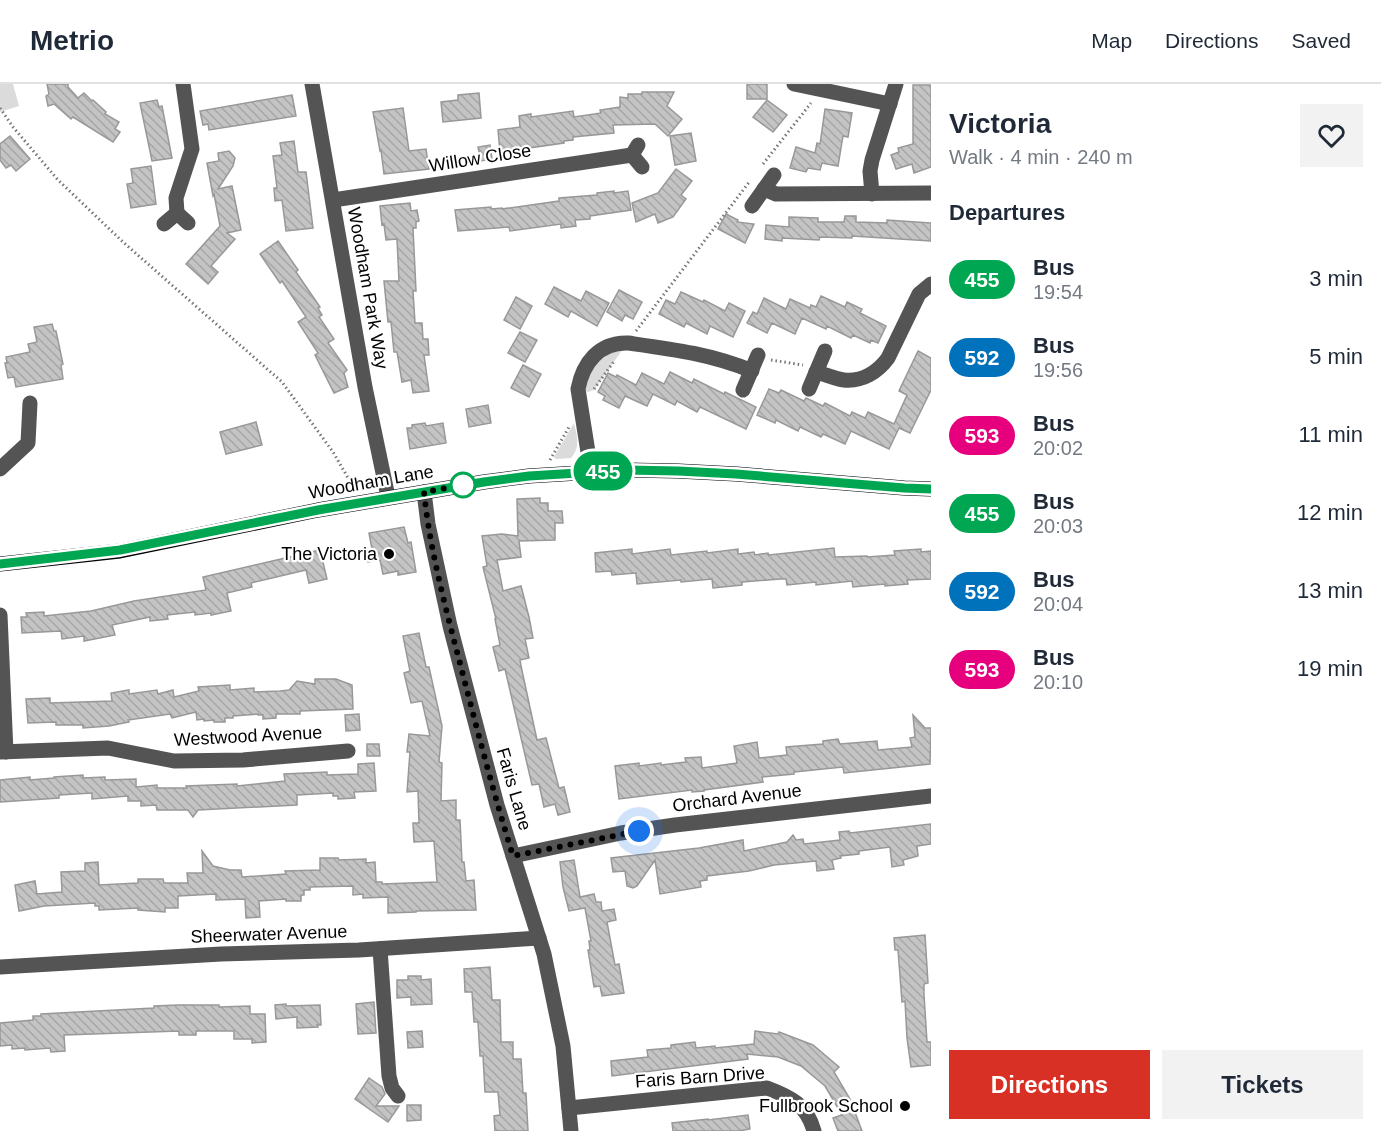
<!DOCTYPE html>
<html lang="en">
<head>
<meta charset="utf-8">
<style>
  :root { --surface:#fff; --page:#f2f2f3; --text:#1f2937; --muted:#747a83; --line:#e0e1e3; --accent:#d93025 }
  body { margin:0; font-family:Arial,sans-serif; background:var(--page); color:var(--text); height:100vh; display:flex; flex-direction:column; font-size:22px; white-space:nowrap }
  * { box-sizing:border-box; margin:0 }
  p { font-size:20px; color:var(--muted) }
  .icon { flex:none; width:33px; height:33px; fill:none; stroke:currentColor; stroke-width:2; stroke-linecap:round; stroke-linejoin:round }
  .map { position:relative; flex:1; overflow:hidden }
  .drawer { display:flex; flex-direction:column; background:var(--surface); width:450px }
  .drawer>* { flex:none }
  .badge { padding:0 12px; border-radius:20px; font-size:21px; line-height:39px }
  .you { position:absolute; width:30px; height:30px; margin:-15px; border:4px solid #fff; border-radius:50%; background:#1a73e8; box-shadow:0 0 0 9px #1a73e833 }
  .map>.badge { position:absolute; translate:-50% -50%; box-shadow:0 0 0 3px #fff }
  h2 { padding:0 18px; font-size:22px; line-height:54px }
  .round { display:grid; place-items:center; flex:none; width:63px; height:63px; border-radius:0px; background:var(--page) }
  .headline { display:flex; align-items:center; justify-content:space-between; height:102px; padding:0 18px }
  h1 { font-size:28px; font-weight:700; line-height:45px }
  .action { display:flex; gap:12px; margin-top:auto; padding:12px 18px }
  .action a { flex:1; height:69px; border-radius:0px; background:var(--accent); color:#fff; font-size:24px; font-weight:700; line-height:69px; text-align:center }
  .action a+a { background:var(--page); color:var(--text) }
  ul { padding:0; list-style:none }
  li { display:flex; align-items:center; gap:18px; height:78px; padding:0 18px }
  li div { flex:1 }
  li b { display:block; font-size:22px }
  li em { font-style:normal }
  li .badge { min-width:66px; font-weight:700; text-align:center }
  header { display:flex; align-items:center; gap:36px; box-sizing:border-box; height:84px; padding:0 30px; background:var(--surface); border-bottom:2px solid var(--line) }
  header strong { font-size:28px }
  nav { display:flex; gap:33px; margin-inline-start:auto; font-size:21px }
  main { display:flex; flex:1; min-height:0 }
  .map>svg:first-child { display:block }
</style>
</head>
<body>
<header>
<strong>Metrio</strong>
<nav><a>Map</a><a>Directions</a><a>Saved</a></nav>
</header>
<main>
<div class="map">
<svg width="931" height="1047" viewBox="0 0 931 1047">
  <defs>
    <pattern id="building-back-hatch" width="6" height="6" patternUnits="userSpaceOnUse" patternTransform="scale(1.5)"><rect width="6" height="6" fill="#c4c4c4"/><path d="M-1 5l2 2M0 0l6 6M5-1l2 2" fill="none" stroke="#a7a7a7"/></pattern>
  </defs>
  <rect width="100%" height="100%" fill="#fff"/>
  <g fill="#dbdbdb">
    <polygon points="0,0 13,0 19,22 0,28"/>
    <polygon points="625,262 594,306 588,308 583,306 594,276"/>
    <path d="M574 339C577 352 581 363 571 374L556 375 554 373Z"/>
  </g>
  <g fill="url(#building-back-hatch)" stroke="#989898" stroke-width="1.5">
    <polygon points="47,0 68,0 68,3 78,14 84,9 92,17 93,16 106,28 105,30 119,38 115,45 120,48 113,58 73,33 71,35 54,20 48,22 46,12 49,10"/>
    <rect x="747" y="0" width="20" height="15"/>
    <polygon points="913,1 931,1 931,83 914,89 912,80 896,85 891,71 899,68 898,64 913,60"/>
    <polygon points="642,8 674,8 667,22 682,35 668,52 655,40 613,41 614,49 573,53 573,56 564,57 564,59 500,68 498,46 520,43 519,32 531,30 531,33 573,27 574,33 601,29 600,26 620,23 620,13 628,14 628,10 642,10"/>
    <polygon points="479,9 481,34 443,38 441,18 458,16 458,11"/>
    <polygon points="292,11 296,32 209,46 208,40 203,41 200,27"/>
    <polygon points="157,16 159,23 162,22 172,74 152,77 140,19"/>
    <polygon points="767,16 787,31 773,48 753,33"/>
    <polygon points="403,24 409,67 426,65 429,85 384,90 381,66 380,67 373,28"/>
    <polygon points="825,25 852,29 848,53 843,52 838,82 822,79 820,86 808,84 806,88 790,84 796,63 815,69 817,59 820,60"/>
    <polygon points="691,49 696,77 675,81 670,52"/>
    <polygon points="10,52 30,75 16,87 11,81 6,84 0,76 0,60"/>
    <polygon points="294,57 298,88 306,88 313,144 286,147 282,116 275,117 274,104 277,104 273,72 282,71 280,59"/>
    <polygon points="490,61 492,75 481,77 478,63"/>
    <polygon points="229,67 235,74 233,82 218,105 232,102 241,146 227,149 235,155 211,182 218,188 208,200 186,180 220,142 214,110 213,112 207,79 219,77 218,69"/>
    <polygon points="151,82 156,120 131,124 127,100 133,99 131,85"/>
    <polygon points="676,85 692,97 681,111 686,115 673,133 658,139 655,130 636,138 632,119 658,109"/>
    <polygon points="614,107 614,109 628,107 631,126 590,132 590,135 575,136 576,142 561,144 561,140 510,147 509,143 458,147 455,126 491,123 491,125 502,124 502,125 559,117 559,114 597,111 597,109"/>
    <polygon points="410,119 411,127 417,126 419,137 416,138 416,144 413,144 416,207 413,207 415,239 422,239 423,255 428,255 429,271 424,271 429,307 413,309 411,296 402,298 397,268 394,268 391,238 388,238 384,197 399,197 397,155 386,156 384,140 382,141 380,122"/>
    <polygon points="726,130 738,136 737,138 754,140 745,159 718,145"/>
    <polygon points="845,132 856,132 856,138 887,139 887,136 931,139 931,157 852,152 852,154 820,153 819,156 782,154 782,157 765,155 766,141 789,143 789,133 818,134 818,138 844,138"/>
    <polygon points="278,157 298,186 296,188 320,223 318,224 322,231 319,233 334,255 328,259 347,286 344,289 348,303 334,309 315,271 318,269 298,238 306,233 282,197 280,199 260,170"/>
    <polygon points="554,203 581,217 586,207 609,219 597,242 571,227 568,233 545,220"/>
    <polygon points="619,206 642,218 633,235 625,231 622,237 607,228"/>
    <polygon points="681,208 703,218 704,216 725,227 729,219 745,227 733,253 710,242 707,250 686,239 684,243 659,230 666,216 675,220"/>
    <polygon points="821,212 845,223 847,218 862,225 860,229 886,242 878,259 871,256 870,259 853,251 851,254 827,242 826,245 802,234 795,250 772,239 767,249 747,239 753,228 757,230 764,214 786,225 790,215 810,224 811,221 816,223"/>
    <polygon points="516,213 532,222 520,245 504,236"/>
    <polygon points="52,240 54,247 56,247 63,280 61,281 63,295 16,303 14,293 8,294 5,279 7,279 6,273 30,268 28,260 37,258 34,243"/>
    <polygon points="520,248 537,256 525,278 508,269"/>
    <polygon points="918,267 931,274 931,306 910,349 899,344 889,365 851,347 845,360 823,350 821,353 800,343 798,347 776,336 775,339 757,331 769,305 779,309 781,306 804,317 806,314 823,322 825,319 850,332 852,328 865,334 868,328 894,340 907,311 899,307"/>
    <polygon points="523,281 541,290 529,313 511,304"/>
    <polygon points="670,288 692,299 694,295 724,310 725,308 756,323 746,345 700,323 697,328 677,317 675,321 653,310 647,322 625,312 619,324 603,316 605,312 598,308 608,289 616,293 617,291 636,301 642,289 664,300"/>
    <polygon points="488,321 491,339 469,343 466,325"/>
    <polygon points="256,338 262,361 226,370 220,348"/>
    <polygon points="425,339 426,342 443,339 446,359 410,365 407,344 412,344 412,341"/>
    <polygon points="540,414 540,419 548,419 548,427 562,427 563,439 555,439 555,456 519,457 521,473 497,476 503,507 521,502 529,533 533,554 525,555 529,574 520,576 521,582 537,656 546,654 559,704 564,703 570,728 558,731 555,720 544,723 539,700 532,701 505,585 499,587 493,563 500,561 495,535 496,535 483,483 487,482 482,452 502,450 518,452 517,415"/>
    <polygon points="404,443 408,459 411,458 416,488 398,491 398,487 383,490 380,476 368,478 366,466 372,465 369,449"/>
    <polygon points="834,464 835,473 867,472 867,473 895,471 894,467 921,465 921,468 931,467 931,495 907,496 908,500 885,502 885,500 853,503 852,497 816,501 816,498 787,501 786,495 780,495 742,498 742,501 713,504 712,495 681,498 681,496 637,500 636,489 612,491 611,487 596,488 595,469 632,465 632,470 670,465 671,471 707,467 707,469 738,465 738,470 754,468 755,471 768,469 769,471"/>
    <polygon points="320,466 327,495 309,499 306,486 251,499 252,503 227,509 231,527 211,531 211,529 195,531 195,528 167,531 168,535 150,537 150,533 112,541 115,551 84,557 84,552 62,555 61,547 22,549 21,533 27,533 26,529 44,528 44,532 91,527 134,517 206,506 203,493"/>
    <polygon points="419,549 426,583 429,583 442,642 439,678 442,679 441,717 456,716 456,736 460,736 462,778 464,778 466,797 474,796 476,826 416,827 416,828 388,829 388,813 363,814 363,810 353,811 353,802 310,803 310,806 304,806 304,811 301,811 301,817 286,817 286,815 259,817 260,833 246,834 245,815 216,816 216,810 178,812 178,824 165,824 165,828 138,826 138,824 99,826 99,822 95,822 95,819 44,822 19,827 15,801 35,797 37,810 62,808 61,788 85,787 85,779 98,778 99,801 138,799 138,795 163,795 164,799 188,799 187,789 203,789 202,767 213,782 230,786 241,786 242,793 286,790 285,787 320,786 320,774 338,774 339,776 366,775 366,779 375,778 376,798 382,798 382,800 437,798 434,757 414,758 413,739 419,739 418,707 407,708 410,668 407,668 409,650 430,652 422,617 411,619 404,589 410,587 403,552"/>
    <polygon points="315,595 336,595 352,601 353,625 300,627 300,630 276,630 276,634 263,635 263,631 258,631 258,630 233,632 233,634 225,634 225,638 214,638 214,636 204,637 204,635 197,636 196,628 172,634 170,630 128,636 129,638 109,642 83,644 83,641 56,641 56,638 28,639 26,615 50,614 50,619 112,617 111,609 129,606 129,610 157,606 158,610 173,606 174,613 199,607 198,603 230,601 230,606 254,604 254,608 280,607 289,606 297,597 315,600"/>
    <polygon points="359,630 360,646 346,647 345,631"/>
    <polygon points="913,631 925,644 931,644 930,680 844,689 843,683 794,688 794,690 762,693 763,698 704,706 704,707 692,708 692,706 619,715 615,682 639,679 639,682 661,679 661,681 686,678 685,674 701,673 702,684 737,679 734,662 757,658 759,674 787,671 786,663 823,660 823,657 838,655 840,660 877,657 878,666 912,663 910,654 915,653"/>
    <polygon points="367,660 379,660 380,672 367,672"/>
    <polygon points="374,679 376,707 354,708 355,714 338,715 338,712 333,712 333,709 297,711 297,721 198,726 193,733 188,726 157,726 156,721 141,722 141,717 128,717 128,712 92,715 92,709 59,711 59,714 0,718 0,696 30,693 30,696 54,694 54,693 83,691 83,694 105,693 105,696 136,695 136,703 157,701 157,704 187,704 186,702 237,700 237,702 285,697 284,690 327,688 327,691 358,690 358,680"/>
    <polygon points="931,740 931,760 917,762 918,772 903,776 904,781 892,783 890,763 859,767 859,770 840,772 841,774 832,776 834,785 817,787 816,777 774,781 749,787 707,792 707,796 700,797 701,803 660,810 655,776 637,802 633,804 627,802 625,787 613,788 611,774 699,764 743,756 744,767 787,758 793,751 796,756 803,755 804,760 840,756 839,748 849,747 850,749"/>
    <polygon points="574,776 580,813 594,810 596,818 601,818 602,827 614,825 616,836 607,838 615,881 619,880 624,909 602,912 600,902 594,903 588,866 590,866 589,857 591,857 585,824 569,827 563,803 560,778"/>
    <polygon points="925,851 928,899 924,900 924,911 927,958 931,958 931,981 911,983 907,954 905,917 902,918 898,866 895,866 894,854"/>
    <polygon points="490,883 492,916 500,916 501,958 513,958 513,975 521,975 523,1009 526,1009 528,1047 495,1047 494,1032 500,1031 498,1008 485,1008 483,972 480,972 478,938 474,938 472,908 465,908 464,885"/>
    <polygon points="408,892 421,892 421,896 431,895 432,920 411,921 411,913 397,914 397,896 408,896"/>
    <polygon points="374,918 376,949 358,950 356,920"/>
    <polygon points="286,920 286,922 320,921 321,941 317,941 318,943 297,944 297,933 276,935 275,921"/>
    <polygon points="179,921 219,921 219,923 250,922 250,930 265,930 266,958 252,959 252,955 234,955 234,947 196,947 196,951 179,951 179,947 64,951 65,967 51,968 50,964 25,966 25,964 12,965 12,961 0,962 0,939 33,936 33,932 41,932 41,930 154,924 154,922"/>
    <polygon points="422,947 423,963 408,964 407,948"/>
    <polygon points="755,947 778,950 779,948 813,961 839,983 834,988 850,1015 862,1047 838,1047 833,1034 842,1031 825,1002 801,982 778,973 747,970 748,975 612,992 611,977 648,973 647,966 671,964 671,961 695,958 696,964 715,962 715,964 754,960"/>
    <polygon points="369,994 382,1003 385,1010 376,1022 399,1022 388,1038 355,1015"/>
    <polygon points="407,1021 421,1021 421,1036 407,1037"/>
    <polygon points="748,1031 750,1045 739,1047 673,1047 672,1039 708,1035 708,1036"/>
  </g>
  <g fill="none" stroke-linecap="round" stroke-linejoin="round">
    <g stroke="#767676" stroke-width="3" stroke-dasharray="1.5 3" stroke-linecap="butt">
      <polyline points="0,24 13,43 58,96 123,158 282,298 333,368 355,406"/>
      <polyline points="763,80 811,19"/>
      <polyline points="636,247 750,97"/>
      <polyline points="771,276 803,281"/>
      <polyline points="594,305 615,276"/>
      <polyline points="550,376 569,343"/>
    </g>
    <g stroke="#545454" stroke-width="15">
      <polyline points="312,0 365,303 388,413"/>
      <polyline points="794,0 890,20"/>
      <polyline points="638,61 632,71 642,83"/>
      <polyline points="764,105 776,110 931,109"/>
      <polyline points="872,110 870,87 872,76 896,0"/>
      <polyline points="333,116 632,71"/>
      <polyline points="752,122 774,91"/>
      <polyline points="177,129 176,114 192,65 183,0"/>
      <polyline points="164,140 177,129 188,139"/>
      <path d="M816 288C825 290 835 295 844 296 862 298 878 288 888 274L919 210 931 200"/>
      <polyline points="809,305 825,267"/>
      <polyline points="743,306 758,271"/>
      <polyline points="0,385 28,359 30,319"/>
      <path d="M591 387 578 305C583 279 599 258 628 259 671 265 711 270 752 287"/>
      <polyline points="424,408 428,440 450,542 497,721 544,870 563,962 571,1047"/>
      <polyline points="0,531 6,668"/>
      <polyline points="0,668 108,664 174,677 243,676 348,667"/>
      <polyline points="513,772 621,749 675,741 931,712"/>
      <polyline points="380,865 389,992 392,1004 398,1012"/>
      <polyline points="0,883 221,870 359,866 539,854"/>
      <path d="M569 1024 767 1004C791 1013 807 1021 814 1047"/>
    </g>
    <polyline stroke="#000" stroke-width="15" points="0,480 120,467 318,426 484,398 529,392 627,386 678,387 736,390 904,404 931,405"/>
  </g>
  <g fill="none" stroke-linecap="round" stroke-linejoin="round">
    <g stroke="#fff" stroke-width="14">
      <polyline id="line" points="0,480 120,466 318,426 484,398 529,392 627,386 678,387 736,390 904,404 931,405"/>
    </g>
    <use href="#line" stroke="#00a651" stroke-width="9"/>
    <path stroke="#000" stroke-width="6" stroke-dasharray="0 10.8" d="M463 401H464L424 408C430 468 447 529 462 587 478 649 494 711 513 772L639 747"/>
  </g>
  <circle fill="#fff" stroke="#00a651" stroke-width="3" cx="463" cy="401" r="12"/>
  <g fill="#000" stroke="#fff" stroke-width="2">
    <circle cx="389" cy="470" r="6"/>
    <circle cx="905" cy="1022" r="6"/>
  </g>
  <g text-anchor="middle" dominant-baseline="central" stroke-width="4.5" stroke-linejoin="round" paint-order="stroke">
    <g font-size="18" fill="#000" stroke="#fff">
      <text transform="translate(480 74) rotate(-9)">Willow Close</text>
      <text transform="translate(368 204) rotate(80)">Woodham Park Way</text>
      <text transform="translate(371 398) rotate(-10)">Woodham Lane</text>
      <text transform="translate(248 652) rotate(-3)">Westwood Avenue</text>
      <text transform="translate(514 705) rotate(74)">Faris Lane</text>
      <text transform="translate(737 714) rotate(-7)">Orchard Avenue</text>
      <text transform="translate(269 850) rotate(-2)">Sheerwater Avenue</text>
      <text transform="translate(700 993) rotate(-4)">Faris Barn Drive</text>
    </g>
    <g font-size="18" fill="#000" stroke="#fff" text-anchor="end">
      <text x="377" y="470">The Victoria</text>
      <text x="893" y="1022">Fullbrook School</text>
    </g>
  </g>
</svg>
<div class="you" style="left:639px;top:747px"></div>
<b class="badge" style="left:603px;top:387px;background:#00a651;color:#fff">455</b>
</div>
<section class="drawer">
<div class="headline"><div><h1>Victoria</h1><p>Walk · 4 min · 240 m</p></div><a class="round"><svg class="icon" aria-label="heart" viewBox="0 0 24 24"><path d="M12 20l-8-8c-3-5 5-10 8-4 3-6 11-1 8 4z"/></svg></a></div>
<h2>Departures</h2>
<ul>
<li><span class="badge" style="background:#00a651;color:#fff">455</span><div><b>Bus</b><p>19:54</p></div><em>3 min</em></li>
<li><span class="badge" style="background:#0072bc;color:#fff">592</span><div><b>Bus</b><p>19:56</p></div><em>5 min</em></li>
<li><span class="badge" style="background:#e6007e;color:#fff">593</span><div><b>Bus</b><p>20:02</p></div><em>11 min</em></li>
<li><span class="badge" style="background:#00a651;color:#fff">455</span><div><b>Bus</b><p>20:03</p></div><em>12 min</em></li>
<li><span class="badge" style="background:#0072bc;color:#fff">592</span><div><b>Bus</b><p>20:04</p></div><em>13 min</em></li>
<li><span class="badge" style="background:#e6007e;color:#fff">593</span><div><b>Bus</b><p>20:10</p></div><em>19 min</em></li>
</ul>
<div class="action"><a>Directions</a><a>Tickets</a></div>
</section>
</main>
</body>
</html>
